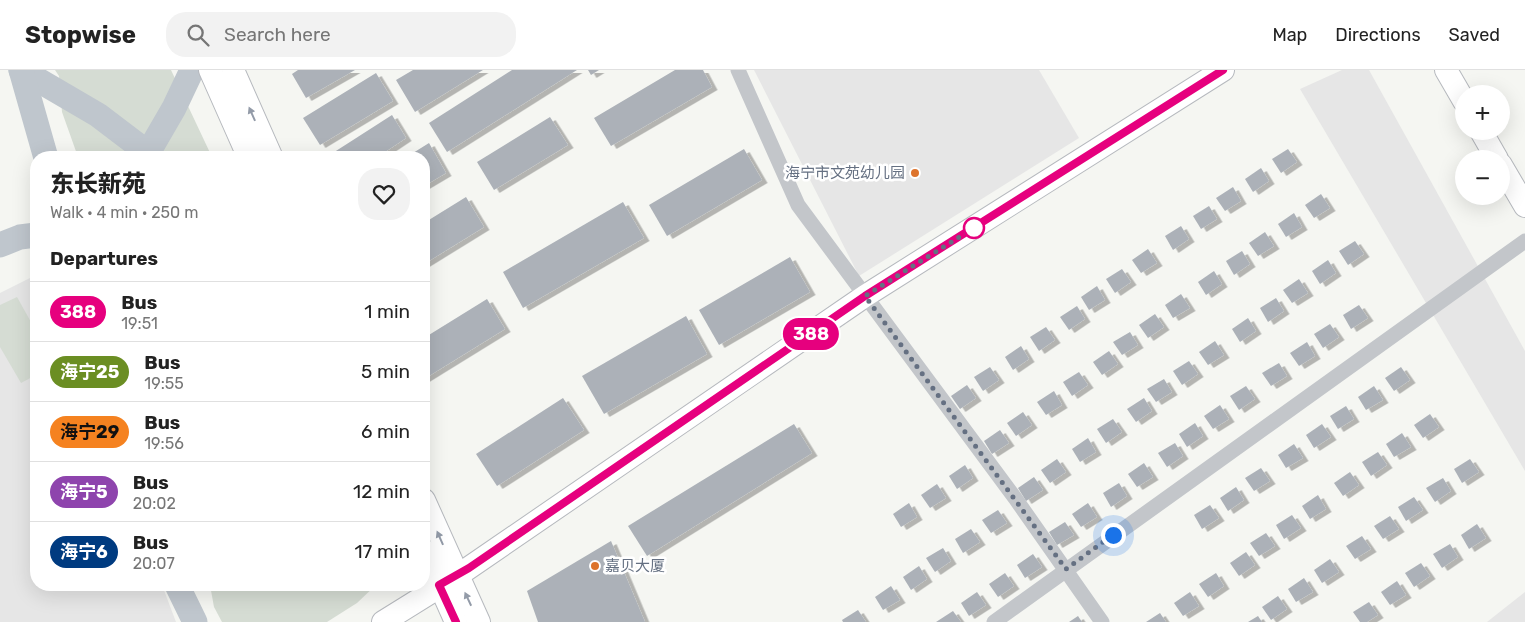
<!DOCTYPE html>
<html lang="en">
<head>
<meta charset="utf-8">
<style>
  :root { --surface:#fff; --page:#f2f2f2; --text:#222; --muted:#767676; --line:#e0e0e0 }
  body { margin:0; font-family:Rubik,"Noto Sans SC",sans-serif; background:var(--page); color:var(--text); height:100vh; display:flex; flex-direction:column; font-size:19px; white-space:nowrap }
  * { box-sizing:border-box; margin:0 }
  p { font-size:16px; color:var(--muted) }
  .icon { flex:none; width:28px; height:28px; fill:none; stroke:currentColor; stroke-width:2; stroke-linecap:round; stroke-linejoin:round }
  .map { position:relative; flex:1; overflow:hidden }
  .sheet { position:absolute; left:30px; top:81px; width:400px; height:440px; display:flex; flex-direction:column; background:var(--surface); border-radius:20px; box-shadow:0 5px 20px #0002 }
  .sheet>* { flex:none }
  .badge { padding:0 10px; border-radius:16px; font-size:18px; line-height:32px }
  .buttons { position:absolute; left:1455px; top:15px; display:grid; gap:10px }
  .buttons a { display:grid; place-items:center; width:55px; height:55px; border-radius:50%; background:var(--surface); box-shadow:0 5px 20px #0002; font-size:25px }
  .you { position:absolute; width:25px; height:25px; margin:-12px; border:4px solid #fff; border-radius:50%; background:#1a73e8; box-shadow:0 0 0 8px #1a73e833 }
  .map>.badge { position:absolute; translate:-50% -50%; box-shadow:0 0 0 2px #fff }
  h2 { padding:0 20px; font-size:19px; line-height:45px }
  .round { display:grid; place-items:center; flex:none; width:52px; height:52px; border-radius:20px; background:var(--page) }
  .headline { display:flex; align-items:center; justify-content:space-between; height:85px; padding:0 20px }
  h1 { font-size:24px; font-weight:800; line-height:38px }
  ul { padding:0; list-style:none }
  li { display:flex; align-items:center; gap:15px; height:60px; padding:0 20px; border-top:1px solid var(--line) }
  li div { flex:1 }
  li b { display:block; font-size:19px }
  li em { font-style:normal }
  li .badge { min-width:55px; font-weight:700; text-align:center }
  header { display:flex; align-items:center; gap:30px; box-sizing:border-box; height:70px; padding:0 25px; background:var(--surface); border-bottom:1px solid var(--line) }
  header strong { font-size:24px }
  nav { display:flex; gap:28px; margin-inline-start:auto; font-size:18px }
  .search { width:350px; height:45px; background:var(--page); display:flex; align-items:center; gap:12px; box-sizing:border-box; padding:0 18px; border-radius:20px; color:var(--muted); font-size:19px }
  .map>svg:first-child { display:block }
</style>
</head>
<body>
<header>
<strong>Stopwise</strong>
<div class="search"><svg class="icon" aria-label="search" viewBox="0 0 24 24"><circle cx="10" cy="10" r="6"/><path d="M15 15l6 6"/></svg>Search here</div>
<nav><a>Map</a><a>Directions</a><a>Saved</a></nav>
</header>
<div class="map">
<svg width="1525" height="552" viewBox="0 0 1525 552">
  <defs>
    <filter id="shadow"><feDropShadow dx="5.5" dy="3" stdDeviation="0" flood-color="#0004"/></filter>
  </defs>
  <rect width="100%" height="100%" fill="#f5f6f2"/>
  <g fill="#e6e6e6">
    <polygon points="754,0 1039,0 1079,68 859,206"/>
    <polygon points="1342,0 1369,0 1525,281 1525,401 1300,19"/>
    <polygon points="36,205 36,515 162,515 176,552 0,552 0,223"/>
    <polygon points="1525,522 1525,552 1487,552"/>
  </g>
  <g fill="#d5dcd3">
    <polygon points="55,0 171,0 212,87 78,87 62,42 59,6"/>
    <polygon points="17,227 36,261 36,305 21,313 0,277 0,235"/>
    <polygon points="210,515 376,515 357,533 327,552 222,552 214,537"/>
  </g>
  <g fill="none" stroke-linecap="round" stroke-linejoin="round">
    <g stroke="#bfc6cd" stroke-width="25">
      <polyline points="21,0 98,45 148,83"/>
      <polyline points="21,0 46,88"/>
      <polyline points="145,88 174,38 192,0"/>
      <polyline points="0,175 20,167 36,165"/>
      <polyline points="177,515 195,552"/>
    </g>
  </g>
  <g fill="#acb1b8" filter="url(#shadow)">
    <polygon points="298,0 355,0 306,28 292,4"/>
    <polygon points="413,0 483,0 415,42 396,10"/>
    <polygon points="512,0 577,0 447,82 429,53"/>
    <polygon points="588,0 599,0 591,5"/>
    <polygon points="675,0 703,0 712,17 611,76 594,48"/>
    <polygon points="376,3 393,31 320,75 303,48"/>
    <polygon points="392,45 406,68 376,88 325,88"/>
    <polygon points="550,47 568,75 494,120 477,92"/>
    <polygon points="429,73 446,103 424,116 424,88 405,88"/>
    <polygon points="744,79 762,110 667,166 649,135"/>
    <polygon points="1288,79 1297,92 1281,103 1272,89"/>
    <polygon points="1261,98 1269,111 1253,122 1245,109"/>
    <polygon points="1233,117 1241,131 1225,141 1216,128"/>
    <polygon points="1321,124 1330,138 1314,148 1305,135"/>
    <polygon points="466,127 484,157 424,194 424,153"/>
    <polygon points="623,132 644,168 523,238 503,202"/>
    <polygon points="1209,136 1217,149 1201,159 1193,146"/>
    <polygon points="1294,143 1302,157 1286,167 1278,154"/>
    <polygon points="1181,156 1189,169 1173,180 1165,166"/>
    <polygon points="1265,162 1274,176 1258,186 1249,173"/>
    <polygon points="1355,171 1364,184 1348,195 1339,181"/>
    <polygon points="1148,179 1157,193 1141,203 1132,190"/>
    <polygon points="1242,181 1250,194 1234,205 1226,191"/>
    <polygon points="790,187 810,222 719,275 699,240"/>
    <polygon points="1328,190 1336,203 1320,214 1312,201"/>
    <polygon points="1122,199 1131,212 1115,223 1106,209"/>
    <polygon points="1214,201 1222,214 1206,225 1198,212"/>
    <polygon points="1299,209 1308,223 1292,233 1283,220"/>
    <polygon points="1097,216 1105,230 1089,240 1081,227"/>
    <polygon points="1181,224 1190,238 1173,248 1165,235"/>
    <polygon points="1276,228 1284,241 1268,252 1260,238"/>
    <polygon points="487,229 505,259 424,309 424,268"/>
    <polygon points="1359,235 1368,248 1351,259 1343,245"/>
    <polygon points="1077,236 1085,249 1069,260 1060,247"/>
    <polygon points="1155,244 1164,257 1148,268 1139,255"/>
    <polygon points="686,246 707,284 604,344 582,306"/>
    <polygon points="1248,248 1256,261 1240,272 1232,259"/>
    <polygon points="1330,254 1339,267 1323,278 1314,264"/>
    <polygon points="1046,257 1055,270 1039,281 1030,267"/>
    <polygon points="1130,262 1138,275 1122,285 1113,272"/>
    <polygon points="1215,271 1224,285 1208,295 1199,282"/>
    <polygon points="1307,272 1315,286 1299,296 1290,283"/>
    <polygon points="1021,276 1029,289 1013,300 1005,287"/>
    <polygon points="1109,281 1118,294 1102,305 1093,292"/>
    <polygon points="1189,291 1198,304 1182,315 1173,301"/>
    <polygon points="1279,293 1287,306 1271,316 1262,303"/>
    <polygon points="990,297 999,310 983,321 974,307"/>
    <polygon points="1401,297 1410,310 1394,321 1385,308"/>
    <polygon points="1079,302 1088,315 1072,326 1063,312"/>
    <polygon points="1164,309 1172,322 1156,332 1147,319"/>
    <polygon points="967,315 976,328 960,339 951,326"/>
    <polygon points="1246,316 1255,329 1239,340 1230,326"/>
    <polygon points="1374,316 1383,330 1366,340 1358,327"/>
    <polygon points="1054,321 1062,335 1046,345 1037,332"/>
    <polygon points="563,328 584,360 497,416 476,384"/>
    <polygon points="1144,328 1152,341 1136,352 1127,339"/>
    <polygon points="1220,335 1229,349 1213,359 1204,346"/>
    <polygon points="1346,336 1354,349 1338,359 1330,346"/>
    <polygon points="1023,342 1032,355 1016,366 1007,353"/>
    <polygon points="1430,344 1439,357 1423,368 1414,355"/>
    <polygon points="1113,349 1122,362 1106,373 1097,359"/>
    <polygon points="1195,353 1203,366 1187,377 1179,364"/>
    <polygon points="794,354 812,383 647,486 628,456"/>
    <polygon points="1322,354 1331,367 1314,378 1306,365"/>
    <polygon points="1000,360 1009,373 992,384 984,371"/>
    <polygon points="1402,363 1411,377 1394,387 1386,374"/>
    <polygon points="1088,368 1096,382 1080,392 1072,379"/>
    <polygon points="1175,373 1183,386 1167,397 1158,383"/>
    <polygon points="1294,374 1303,388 1286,398 1278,385"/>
    <polygon points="1378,382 1387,395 1371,406 1362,392"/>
    <polygon points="1057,389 1066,402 1050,413 1041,400"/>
    <polygon points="1470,389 1479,402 1462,413 1454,399"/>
    <polygon points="1144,393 1153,407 1137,417 1128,404"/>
    <polygon points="965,395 973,408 957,419 949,406"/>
    <polygon points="1261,398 1270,411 1254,421 1245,408"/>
    <polygon points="1350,402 1359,415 1343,426 1334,413"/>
    <polygon points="1034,407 1043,420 1026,431 1018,418"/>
    <polygon points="1443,408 1451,421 1435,432 1426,418"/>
    <polygon points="1119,413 1127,426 1111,437 1103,423"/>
    <polygon points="937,414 946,428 930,438 921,425"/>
    <polygon points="1236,417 1244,430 1228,441 1220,428"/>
    <polygon points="1318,425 1326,439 1310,449 1302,436"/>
    <polygon points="1414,427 1423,440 1406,451 1398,437"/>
    <polygon points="909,433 917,447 901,457 893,444"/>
    <polygon points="1088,433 1097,447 1081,457 1072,444"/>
    <polygon points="1210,435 1219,448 1202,459 1194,445"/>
    <polygon points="998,440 1007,453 991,463 982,450"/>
    <polygon points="1292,445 1301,458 1284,469 1276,455"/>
    <polygon points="1390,446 1399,459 1383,469 1374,456"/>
    <polygon points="1065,452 1074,465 1057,475 1049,462"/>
    <polygon points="1477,454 1486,468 1469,479 1461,465"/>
    <polygon points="971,459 980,472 963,483 955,469"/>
    <polygon points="1266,463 1275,476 1259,486 1250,473"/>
    <polygon points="1362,466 1371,479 1355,489 1346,476"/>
    <polygon points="611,471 645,552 538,552 527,521"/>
    <polygon points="1450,474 1458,487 1442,498 1433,484"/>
    <polygon points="943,478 951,491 935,502 926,488"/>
    <polygon points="1246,482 1255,495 1239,506 1230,493"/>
    <polygon points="1033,484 1042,497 1025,508 1017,495"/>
    <polygon points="1330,489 1339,502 1322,513 1314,500"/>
    <polygon points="1421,493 1430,506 1414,517 1405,503"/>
    <polygon points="919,496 927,509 911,520 903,507"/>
    <polygon points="1005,503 1014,516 998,527 989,514"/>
    <polygon points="1216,503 1224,516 1208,527 1199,514"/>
    <polygon points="1304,508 1313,522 1296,532 1288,519"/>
    <polygon points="1397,511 1406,525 1390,535 1381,522"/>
    <polygon points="891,516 900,530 883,540 875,527"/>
    <polygon points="977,522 986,535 969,546 961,533"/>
    <polygon points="1190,522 1199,536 1183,546 1174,533"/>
    <polygon points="1278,526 1287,539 1271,550 1262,537"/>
    <polygon points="1369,532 1378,545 1367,552 1360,552 1353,542"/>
    <polygon points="858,540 866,552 843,552 842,550"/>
    <polygon points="953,541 961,552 936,552"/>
    <polygon points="1160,543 1166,552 1146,552"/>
    <polygon points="1078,546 1082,552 1069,552"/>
    <polygon points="1258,546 1262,552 1248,552"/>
  </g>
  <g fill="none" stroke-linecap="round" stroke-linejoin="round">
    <g stroke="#b6b9be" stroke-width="24">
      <g id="secondary">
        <polyline points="210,0 249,88"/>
        <polyline points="233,0 272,88"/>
        <polyline points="1446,0 1464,31"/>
        <polyline points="1481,61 1497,89"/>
        <polyline points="1501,95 1525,136"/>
        <polyline points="424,430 479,552"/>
        <polyline points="424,480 456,552"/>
        <polyline points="383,552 457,506 865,226 1223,0"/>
      </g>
    </g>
    <g stroke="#c3c6ca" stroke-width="15">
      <polyline points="738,0 798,135 1015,428 1102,552"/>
      <polyline points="994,552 1525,171"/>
    </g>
    <use href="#secondary" stroke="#fff" stroke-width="22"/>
  </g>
  <defs><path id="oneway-solid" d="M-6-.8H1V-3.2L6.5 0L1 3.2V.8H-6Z" transform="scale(1.25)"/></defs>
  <g fill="#939ba8">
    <use href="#oneway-solid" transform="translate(252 44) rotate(-114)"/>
    <use href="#oneway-solid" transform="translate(440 468) rotate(-114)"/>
    <use href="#oneway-solid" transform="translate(468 529) rotate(-115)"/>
  </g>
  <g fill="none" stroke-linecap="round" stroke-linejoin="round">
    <g stroke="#fff" stroke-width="11">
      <polyline id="line" points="456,552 439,515 469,498 865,226 1223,0"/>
    </g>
    <use href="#line" stroke="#e6007e" stroke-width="8"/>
    <polyline stroke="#657082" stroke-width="5" stroke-dasharray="0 9" points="974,158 865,226 1066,499 1113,465"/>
  </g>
  <g fill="#dd732b" stroke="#fff" stroke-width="2">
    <circle cx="915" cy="103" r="5"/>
    <circle cx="595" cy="496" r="5"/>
  </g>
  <circle fill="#fff" stroke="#e6007e" stroke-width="2.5" cx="974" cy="158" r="10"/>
  <g text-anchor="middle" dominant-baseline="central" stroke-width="5" stroke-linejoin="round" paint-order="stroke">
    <g font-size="15" fill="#657082" stroke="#fff" text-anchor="end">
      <text x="905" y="103">海宁市文苑幼儿园</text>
      <text x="605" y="496" text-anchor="start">嘉贝大厦</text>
    </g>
  </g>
</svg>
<div class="buttons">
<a>+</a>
<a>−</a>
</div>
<div class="you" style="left:1113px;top:465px"></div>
<b class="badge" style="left:811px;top:264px;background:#e6007e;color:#fff">388</b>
<section class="sheet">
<div class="headline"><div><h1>东长新苑</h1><p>Walk · 4 min · 250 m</p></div><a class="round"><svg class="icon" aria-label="heart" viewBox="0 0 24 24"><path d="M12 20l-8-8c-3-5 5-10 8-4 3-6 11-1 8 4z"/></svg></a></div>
<h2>Departures</h2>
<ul>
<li><span class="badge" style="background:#e6007e;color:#fff">388</span><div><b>Bus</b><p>19:51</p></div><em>1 min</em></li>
<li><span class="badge" style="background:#6b8e23;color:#fff">海宁25</span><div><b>Bus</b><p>19:55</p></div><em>5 min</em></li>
<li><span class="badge" style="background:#f58220;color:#111">海宁29</span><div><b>Bus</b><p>19:56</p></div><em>6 min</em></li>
<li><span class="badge" style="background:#8e44ad;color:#fff">海宁5</span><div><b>Bus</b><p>20:02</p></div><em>12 min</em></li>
<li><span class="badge" style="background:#003b80;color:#fff">海宁6</span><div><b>Bus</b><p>20:07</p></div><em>17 min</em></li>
</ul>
</section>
</div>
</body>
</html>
